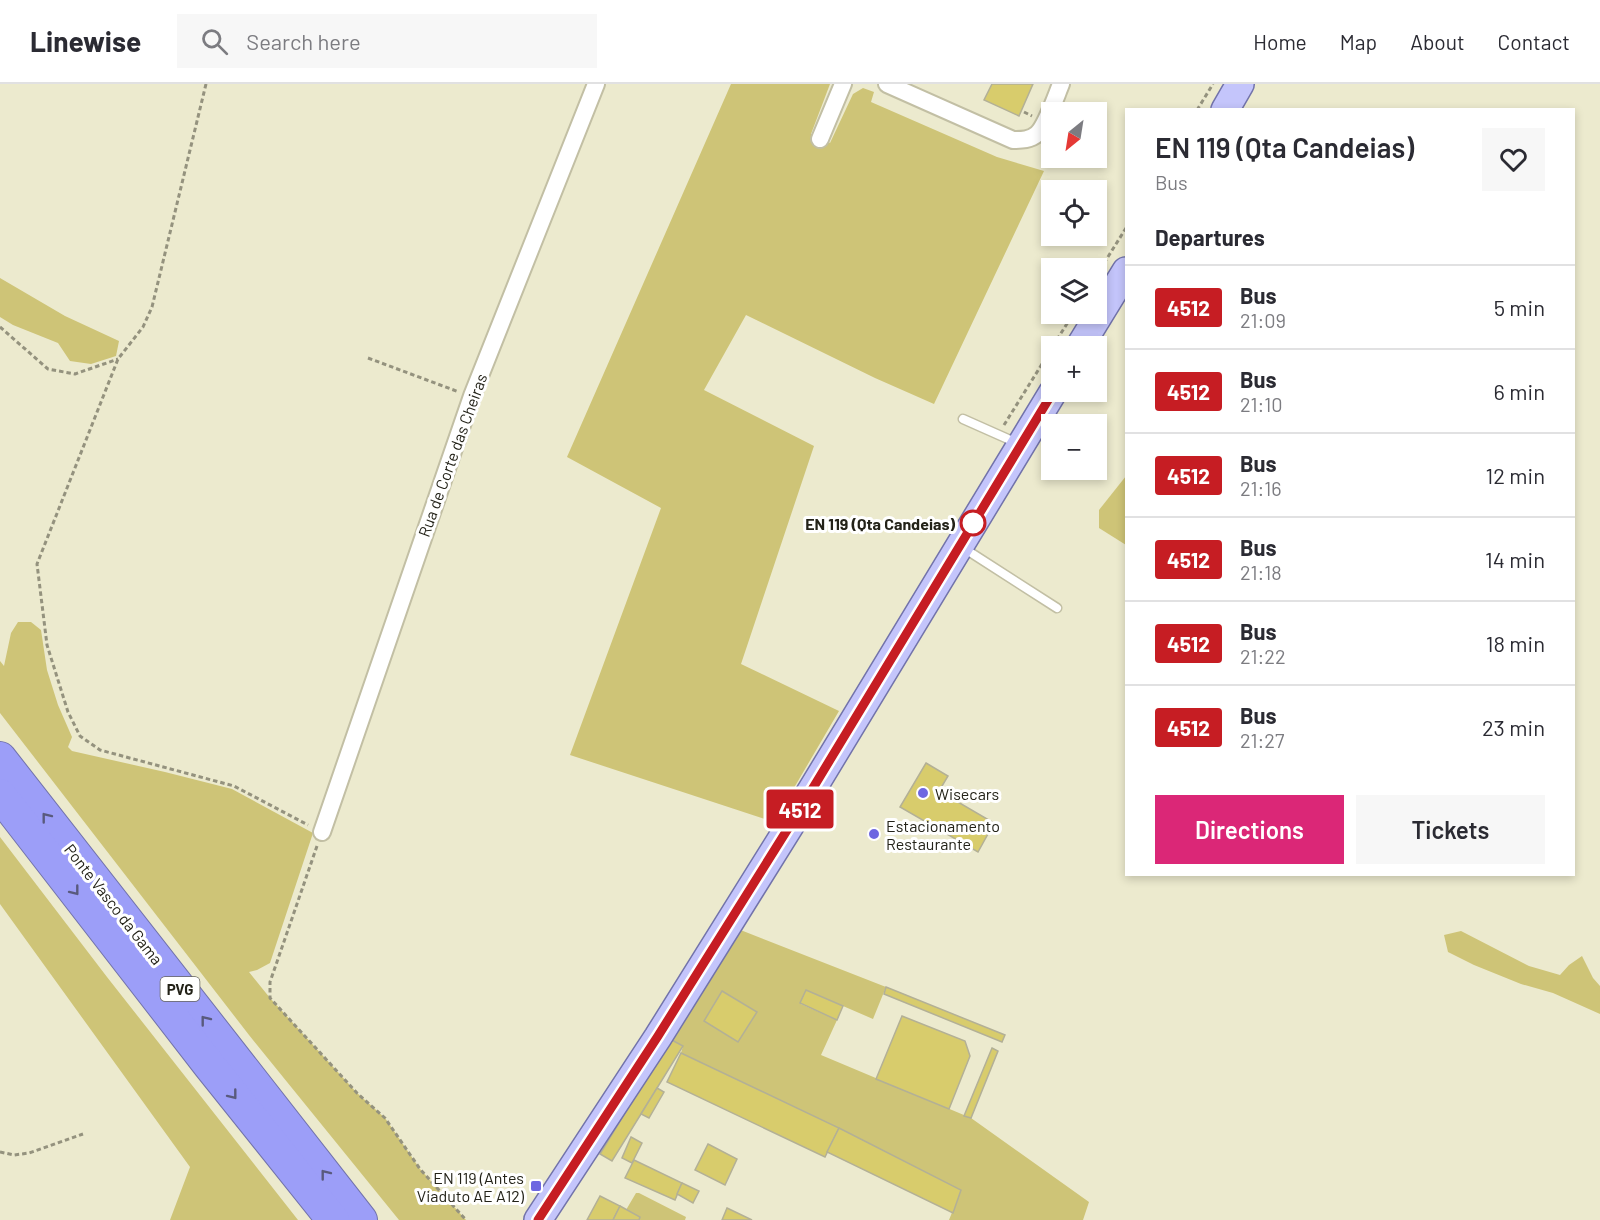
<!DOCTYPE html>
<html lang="en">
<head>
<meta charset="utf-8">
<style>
  :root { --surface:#fff; --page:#f7f7f7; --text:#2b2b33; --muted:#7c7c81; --line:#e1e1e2; --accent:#db2777 }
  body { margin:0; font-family:Barlow,sans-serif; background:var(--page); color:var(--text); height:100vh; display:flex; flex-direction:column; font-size:22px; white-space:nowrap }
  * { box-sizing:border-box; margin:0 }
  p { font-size:20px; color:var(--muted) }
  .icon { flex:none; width:33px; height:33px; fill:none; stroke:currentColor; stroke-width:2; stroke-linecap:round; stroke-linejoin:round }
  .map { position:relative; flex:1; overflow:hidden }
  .panel { position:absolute; left:1125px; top:24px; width:450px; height:768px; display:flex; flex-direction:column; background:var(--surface); border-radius:0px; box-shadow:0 3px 9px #0003 }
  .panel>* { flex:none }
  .badge { padding:0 12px; border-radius:4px; font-size:21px; line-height:39px }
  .needle { width:39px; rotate:210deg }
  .buttons { position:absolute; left:1041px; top:18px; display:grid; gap:12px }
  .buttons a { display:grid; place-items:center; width:66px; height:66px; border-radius:0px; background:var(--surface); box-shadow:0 3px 9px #0003; font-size:30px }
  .map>.badge { position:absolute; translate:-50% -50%; box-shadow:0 0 0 3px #fff }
  h2 { padding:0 30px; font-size:22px; line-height:54px }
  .round { display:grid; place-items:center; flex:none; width:63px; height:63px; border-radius:0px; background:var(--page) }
  .summary { display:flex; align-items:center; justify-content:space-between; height:102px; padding:0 30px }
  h1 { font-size:28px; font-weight:600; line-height:45px }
  .action { display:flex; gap:12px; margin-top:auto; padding:12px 30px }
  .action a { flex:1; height:69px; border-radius:0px; background:var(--accent); color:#fff; font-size:24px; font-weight:600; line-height:69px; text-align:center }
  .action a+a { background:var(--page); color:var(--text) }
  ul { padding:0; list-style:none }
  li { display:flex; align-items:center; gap:18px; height:84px; padding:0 30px; border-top:2px solid var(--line) }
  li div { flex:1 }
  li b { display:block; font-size:22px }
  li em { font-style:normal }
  li .badge { min-width:66px; font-weight:700; text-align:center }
  header { display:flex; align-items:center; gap:36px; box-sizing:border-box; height:84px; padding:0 30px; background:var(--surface); border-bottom:2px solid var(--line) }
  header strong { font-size:28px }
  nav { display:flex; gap:33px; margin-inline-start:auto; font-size:21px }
  .search { width:420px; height:54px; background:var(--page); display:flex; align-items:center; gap:15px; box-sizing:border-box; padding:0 21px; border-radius:0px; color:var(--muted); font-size:22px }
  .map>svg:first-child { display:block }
</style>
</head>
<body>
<header>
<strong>Linewise</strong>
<div class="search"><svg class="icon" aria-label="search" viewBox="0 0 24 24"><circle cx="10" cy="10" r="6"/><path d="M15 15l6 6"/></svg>Search here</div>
<nav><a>Home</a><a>Map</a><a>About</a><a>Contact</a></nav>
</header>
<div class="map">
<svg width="1600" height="1136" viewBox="0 0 1600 1136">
  <rect width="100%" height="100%" fill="#eceace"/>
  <g fill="#cec477" fill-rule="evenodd">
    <polygon points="731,0 830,0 811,50 830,59 853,10 863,4 874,8 871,18 997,73 1044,87 934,320 875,294 746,231 704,306 814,362 741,580 839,627 774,738 570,671 661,424 567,373"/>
    <polygon points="0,194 65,232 119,257 116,272 91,280 70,277 58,259 13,241 0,233"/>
    <polygon points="1126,392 1126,461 1099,444 1099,426"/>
    <polygon points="18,538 31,538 41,546 47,586 58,621 72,653 68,663 72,667 165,688 232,705 313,749 270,879 257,886 249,888 270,914 357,1009 385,1034 420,1085 466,1136 399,1136 249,951 0,629 0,577 4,582 11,549"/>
    <polygon points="0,753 107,893 298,1136 170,1136 190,1083 0,820"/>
    <path d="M738 845 886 903 873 935 806 906 801 920 837 936 821 971 971 1034 1089 1118 1083 1136H949L961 1106 681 969 683 962 670 955ZM722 907 757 928 738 958 704 937Z"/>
    <polygon points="1461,847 1529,882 1560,891 1569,881 1582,872 1593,894 1600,902 1600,930 1553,909 1521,900 1474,881 1448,868 1444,851"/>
    <polygon points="636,1109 639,1109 686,1133 685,1136 639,1136 640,1133 626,1126"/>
  </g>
  <g fill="#d8cc6c" stroke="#b3b096" stroke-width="1.5">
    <polygon points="992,0 1033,0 1019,32 984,16"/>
    <polygon points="926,679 948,692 939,707 994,739 978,768 900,723"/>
    <polygon points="886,903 1005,951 1002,958 884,910"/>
    <polygon points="806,906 843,922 837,936 800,919"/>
    <polygon points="722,907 757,928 738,958 704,937"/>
    <polygon points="902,932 965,957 970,972 949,1025 876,995"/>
    <polygon points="670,955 683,962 612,1077 600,1070"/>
    <polygon points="992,964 998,967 971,1034 964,1032"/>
    <polygon points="681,969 839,1044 825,1073 667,998"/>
    <polygon points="657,1004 664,1008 649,1034 641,1030"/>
    <polygon points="839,1044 961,1106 953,1129 827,1068"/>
    <polygon points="631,1053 642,1059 632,1079 622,1074"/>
    <polygon points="708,1060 737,1075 725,1101 695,1086"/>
    <polygon points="634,1076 682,1099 675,1116 625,1094"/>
    <polygon points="682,1099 699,1107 693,1119 677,1110"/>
    <polygon points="600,1112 620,1122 613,1136 587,1136"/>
    <polygon points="620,1122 640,1133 639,1136 613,1136"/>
    <polygon points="727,1124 752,1136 722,1136"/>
  </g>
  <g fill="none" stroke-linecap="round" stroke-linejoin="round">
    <g stroke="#c2bfa4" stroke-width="11">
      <g id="service">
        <polyline points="963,335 1017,359"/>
        <polyline points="962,463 1057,524"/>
      </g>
    </g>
    <g stroke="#c2bfa4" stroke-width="20">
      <g id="minor">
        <path d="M887 0 1013 56C1022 56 1030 56 1037 50 1046 42 1056 12 1061 0"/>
        <polyline points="820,55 843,0"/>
        <polyline points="322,748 472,312 596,0"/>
      </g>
    </g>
    <g stroke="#7273aa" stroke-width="30">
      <g id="primary">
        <polyline points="1225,26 1240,0"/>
        <polyline points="1080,262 1126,187"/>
        <polyline points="538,1136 658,953 799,727 1053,308"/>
      </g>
    </g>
    <g stroke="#7273aa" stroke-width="34">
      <g id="motorway">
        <polyline points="0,674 361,1136"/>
        <polyline points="0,711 209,981 333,1136"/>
      </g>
    </g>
    <g stroke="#94927e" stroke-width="3" stroke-dasharray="4.5 3" stroke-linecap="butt">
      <polyline points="206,0 152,223 143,243 118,275 37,480 47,561 68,628 80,652 100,666 234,702 308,741"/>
      <polyline points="1197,26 1213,0"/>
      <polyline points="1024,28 1032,32"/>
      <polyline points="1096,192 1126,144"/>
      <polyline points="0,243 48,285 75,290 118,275"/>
      <polyline points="1053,262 1073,230"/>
      <polyline points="368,274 459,308"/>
      <polyline points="1004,341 1052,264"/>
      <polyline points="317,762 270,898 270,914 357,1009 385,1034 420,1085 466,1136"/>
      <polyline points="0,1068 14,1071 29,1069 83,1050"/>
    </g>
    <use href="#service" stroke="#fff" stroke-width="8"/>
    <use href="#minor" stroke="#fff" stroke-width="16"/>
    <use href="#primary" stroke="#c4c5fb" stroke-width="27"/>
    <use href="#motorway" stroke="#9c9ef8" stroke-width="32"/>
  </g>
  <defs><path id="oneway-chevron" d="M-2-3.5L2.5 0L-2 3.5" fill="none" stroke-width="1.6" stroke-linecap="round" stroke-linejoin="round" transform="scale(1.5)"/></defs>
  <g stroke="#595a7d">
    <use href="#oneway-chevron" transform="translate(46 733) rotate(-128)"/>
    <use href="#oneway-chevron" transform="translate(75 807) rotate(52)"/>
    <use href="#oneway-chevron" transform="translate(205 936) rotate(-128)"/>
    <use href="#oneway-chevron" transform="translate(233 1011) rotate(52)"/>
    <use href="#oneway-chevron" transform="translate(325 1090) rotate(-128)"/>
  </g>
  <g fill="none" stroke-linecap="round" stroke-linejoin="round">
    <g stroke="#fff" stroke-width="14">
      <polyline id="line" points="538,1136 658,952 799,727 1053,308"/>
    </g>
    <use href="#line" stroke="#c61d23" stroke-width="9"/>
  </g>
  <circle fill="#fff" stroke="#c61d23" stroke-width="3" cx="973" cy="439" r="12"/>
  <g fill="#6e67e1" stroke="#fff" stroke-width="2">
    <circle cx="923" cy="709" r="6"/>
    <circle cx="874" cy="750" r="6"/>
    <rect x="530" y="1096" width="12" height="12" rx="3"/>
  </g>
  <g text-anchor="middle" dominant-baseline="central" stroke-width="6" stroke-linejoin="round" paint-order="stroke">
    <rect fill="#fff" stroke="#65645d" stroke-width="1.5" x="160.5" y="893" width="39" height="24" rx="4.5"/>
    <g font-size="15" font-weight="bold" fill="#232218">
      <text x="180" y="905">PVG</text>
    </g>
    <g font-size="16" fill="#232218" stroke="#fff">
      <text transform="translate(452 371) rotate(-70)">Rua de Corte das Cheiras</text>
      <text transform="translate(114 820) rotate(52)">Ponte Vasco da Gama</text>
    </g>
    <g font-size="16" font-weight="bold" fill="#232218" stroke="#fff" text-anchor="end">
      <text x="955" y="439">EN 119 (Qta Candeias)</text>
    </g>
    <g font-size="16" fill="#232218" stroke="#fff" text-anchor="start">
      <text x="935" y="709">Wisecars</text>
      <text x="886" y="741">Estacionamento<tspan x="886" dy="18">Restaurante</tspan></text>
      <text x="524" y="1093" text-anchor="end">EN 119 (Antes<tspan x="524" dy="18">Viaduto AE A12)</tspan></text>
    </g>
  </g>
</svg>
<div class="buttons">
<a><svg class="needle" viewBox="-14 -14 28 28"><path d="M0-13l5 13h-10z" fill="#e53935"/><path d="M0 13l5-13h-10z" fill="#7c7c81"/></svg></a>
<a><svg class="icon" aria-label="locate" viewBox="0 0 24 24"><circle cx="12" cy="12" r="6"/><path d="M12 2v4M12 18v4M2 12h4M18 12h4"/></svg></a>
<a><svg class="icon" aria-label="layers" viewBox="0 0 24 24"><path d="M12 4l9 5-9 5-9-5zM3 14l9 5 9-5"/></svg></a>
<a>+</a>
<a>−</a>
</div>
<b class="badge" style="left:800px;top:725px;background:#c61d23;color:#fff">4512</b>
<section class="panel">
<div class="summary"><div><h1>EN 119 (Qta Candeias)</h1><p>Bus</p></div><a class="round"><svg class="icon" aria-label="heart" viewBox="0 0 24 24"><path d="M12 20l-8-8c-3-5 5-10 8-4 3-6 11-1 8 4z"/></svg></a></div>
<h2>Departures</h2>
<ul>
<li><span class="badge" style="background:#c61d23;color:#fff">4512</span><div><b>Bus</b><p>21:09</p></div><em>5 min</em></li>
<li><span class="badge" style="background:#c61d23;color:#fff">4512</span><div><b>Bus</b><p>21:10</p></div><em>6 min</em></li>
<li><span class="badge" style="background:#c61d23;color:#fff">4512</span><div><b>Bus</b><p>21:16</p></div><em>12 min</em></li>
<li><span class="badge" style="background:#c61d23;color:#fff">4512</span><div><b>Bus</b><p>21:18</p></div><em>14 min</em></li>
<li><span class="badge" style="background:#c61d23;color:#fff">4512</span><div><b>Bus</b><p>21:22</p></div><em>18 min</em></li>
<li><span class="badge" style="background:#c61d23;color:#fff">4512</span><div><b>Bus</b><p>21:27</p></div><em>23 min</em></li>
</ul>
<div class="action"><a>Directions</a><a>Tickets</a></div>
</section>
</div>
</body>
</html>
